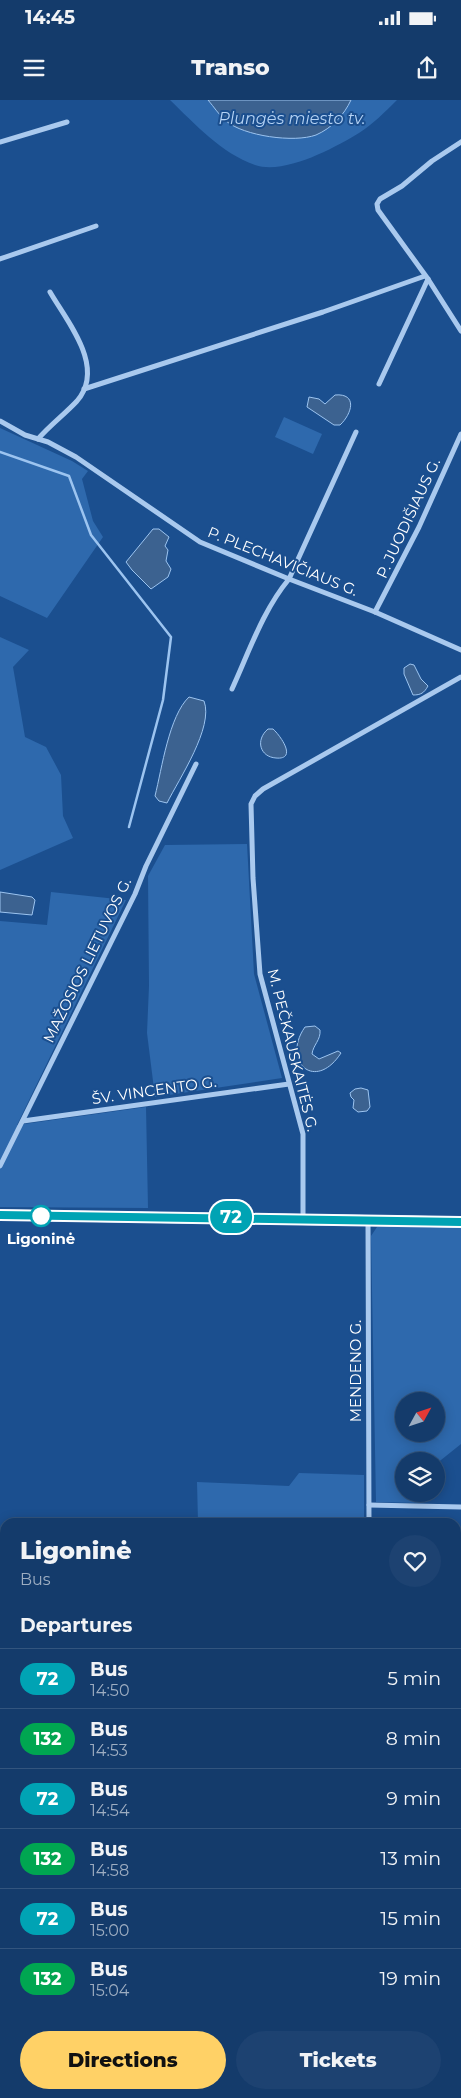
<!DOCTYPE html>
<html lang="en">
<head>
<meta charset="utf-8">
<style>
  :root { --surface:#143b6b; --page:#1d4271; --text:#f1f3f6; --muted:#9dadc1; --line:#33557e; --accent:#ffd166 }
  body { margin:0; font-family:Montserrat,sans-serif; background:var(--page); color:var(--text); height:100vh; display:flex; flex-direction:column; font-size:19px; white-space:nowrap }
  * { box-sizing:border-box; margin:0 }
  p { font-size:16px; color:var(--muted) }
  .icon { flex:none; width:28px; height:28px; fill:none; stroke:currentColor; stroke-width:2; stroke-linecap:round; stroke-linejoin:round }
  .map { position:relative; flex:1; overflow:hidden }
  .side { position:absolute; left:0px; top:1418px; width:461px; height:581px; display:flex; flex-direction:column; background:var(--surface); border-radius:15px 15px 0 0; box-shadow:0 2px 12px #0003,0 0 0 1px var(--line) }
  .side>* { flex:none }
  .badge { padding:0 10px; border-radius:16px; font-size:18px; line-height:32px }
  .needle { width:32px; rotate:50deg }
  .controls { position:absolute; left:395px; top:1292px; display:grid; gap:10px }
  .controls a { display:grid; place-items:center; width:50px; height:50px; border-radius:50%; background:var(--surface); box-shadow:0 2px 12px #0003,0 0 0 1px var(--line); font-size:25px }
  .map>.badge { position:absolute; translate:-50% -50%; box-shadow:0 0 0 2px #fff }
  h2 { padding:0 20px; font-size:19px; line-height:45px }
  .round { display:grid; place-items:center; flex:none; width:52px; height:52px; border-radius:26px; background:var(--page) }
  .head { display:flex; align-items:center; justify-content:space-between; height:85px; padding:0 20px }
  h1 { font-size:24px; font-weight:800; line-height:38px }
  .primary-button { display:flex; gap:10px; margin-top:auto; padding:10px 20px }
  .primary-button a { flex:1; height:58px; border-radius:30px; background:var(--accent); color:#111; font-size:20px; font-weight:800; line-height:58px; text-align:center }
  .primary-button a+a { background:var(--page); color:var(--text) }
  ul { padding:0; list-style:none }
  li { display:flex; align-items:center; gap:15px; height:60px; padding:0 20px; border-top:1px solid var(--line) }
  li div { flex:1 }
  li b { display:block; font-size:19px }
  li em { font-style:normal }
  li .badge { min-width:55px; font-weight:700; text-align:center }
  .status { display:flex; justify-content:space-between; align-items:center; height:35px; padding:0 25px; background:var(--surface); direction:ltr }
  .status svg { height:14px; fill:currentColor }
  header { display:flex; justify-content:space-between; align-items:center; height:65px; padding:0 20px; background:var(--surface); font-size:22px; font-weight:800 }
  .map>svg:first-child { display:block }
</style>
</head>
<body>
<div class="status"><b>14:45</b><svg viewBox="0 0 49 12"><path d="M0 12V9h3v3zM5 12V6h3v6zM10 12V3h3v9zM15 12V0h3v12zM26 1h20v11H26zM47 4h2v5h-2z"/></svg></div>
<header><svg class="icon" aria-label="menu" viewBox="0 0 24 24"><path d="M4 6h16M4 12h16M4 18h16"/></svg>Transo<svg class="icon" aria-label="share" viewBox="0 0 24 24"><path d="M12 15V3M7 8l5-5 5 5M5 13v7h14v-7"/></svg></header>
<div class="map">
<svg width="461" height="1998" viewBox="0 0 461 1998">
  <rect width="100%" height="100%" fill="#1b4f8f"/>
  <g fill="#2e69ad" fill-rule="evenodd">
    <path d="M170 0H208C219 15 226 17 242 25 248 28 255 34 262 35 298 44 334 34 351 0H397C385 12 373 24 359 33 334 48 285 75 255 65 221 53 195 24 170 0Z"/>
    <polygon points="284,317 322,334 313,354 275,337"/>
    <polygon points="0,328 72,361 88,371 82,379 93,421 103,437 47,518 0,496"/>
    <polygon points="0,537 29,550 13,567 25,637 46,647 61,675 63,716 73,738 0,770"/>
    <polygon points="247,744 254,874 282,978 155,997 147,933 149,886 148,776 165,745"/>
    <polygon points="51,792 126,800 17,1025 146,1007 148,1108 0,1107 0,821 47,825"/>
    <path d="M461 1126V1344L436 1364V1361H404V1394H420V1403L376 1402 371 1136 377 1127ZM404 1301H436V1334H404Z"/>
    <polygon points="299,1373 364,1375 364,1422 198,1422 197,1382 289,1386"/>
    <polygon points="461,1537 461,1676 456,1676 456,1538"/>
  </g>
  <g fill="#3c6290" stroke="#9cc4f0">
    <path d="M208 0H351C344 15 332 28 316 35 294 43 244 36 226 21 219 15 214 7 208 0Z"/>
    <path d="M335 295C358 293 352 314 340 325H334L307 307 309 297 319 299 325 304Z"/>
    <polygon points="153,429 159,429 169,437 165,446 168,450 166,461 171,469 168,477 151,489 132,470 126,462"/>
    <path d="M410 564 414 565 421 579 428 586C424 593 421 595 413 595L404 574V568Z"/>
    <path d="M189 597 204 601C214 627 179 679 167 703L159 701 155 696C162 668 169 616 189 597Z"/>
    <path d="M268 629H273C280 635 298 660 276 658 260 657 255 640 268 629Z"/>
    <polygon points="0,792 32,797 35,800 32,815 0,812"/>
    <path d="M315 926 320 930C321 940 313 945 312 954L319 959 338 951 341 953C315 993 281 961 305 927Z"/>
    <polygon points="361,988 368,990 370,1007 367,1011 358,1012 353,1008 354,1000 351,997 350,993 355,989"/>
  </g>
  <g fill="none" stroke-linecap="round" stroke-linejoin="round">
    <polyline stroke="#9cc4f0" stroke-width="2.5" points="0,352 69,376 91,435 171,537 163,600 129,727"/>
    <g stroke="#a9c9ee" stroke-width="5">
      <polyline points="0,42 67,22"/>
      <polyline points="461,42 432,61 402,86 380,99 377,104 378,110 428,179 461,231"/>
      <polyline points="0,159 96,126"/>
      <polyline points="379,284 428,179"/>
      <polyline points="84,289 323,212 425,176"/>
      <polyline points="0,321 25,335 48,342 76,357 200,442 289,479 375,512 461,550"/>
      <path d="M38 339C50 325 65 314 77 301 106 267 68 223 50 192"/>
      <polyline points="375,512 419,427 461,334"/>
      <path d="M232 589C249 552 263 510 289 479L356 332"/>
      <polyline points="23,1021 289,984"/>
      <polyline points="0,1066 135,794 146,766 196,664"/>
      <polyline points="303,1118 303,1034 260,874 253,778 251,704 255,696 263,689 461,577"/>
      <polyline points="368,1120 369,1422"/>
      <polyline points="369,1405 461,1407"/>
      <polyline points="0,1676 5,1679"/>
      <polyline points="456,1679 461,1679"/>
      <polyline points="112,1994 112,1998"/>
      <polyline points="373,1994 373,1998"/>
    </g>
    <polyline stroke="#f0f6ff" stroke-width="12" points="0,1115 461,1122"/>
  </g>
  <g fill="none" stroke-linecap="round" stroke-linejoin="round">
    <g stroke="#fff" stroke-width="11">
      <polyline id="line" points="0,1115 461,1122"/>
    </g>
    <use href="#line" stroke="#00a3b4" stroke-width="8"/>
  </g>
  <circle fill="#fff" stroke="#00a3b4" stroke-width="2.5" cx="41" cy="1116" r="10"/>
  <g text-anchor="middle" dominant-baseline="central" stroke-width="4" stroke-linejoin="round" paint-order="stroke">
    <g font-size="15" fill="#fff" stroke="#1b4f8f">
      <text transform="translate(408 418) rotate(-65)">P. JUODIŠIAUS G.</text>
      <text transform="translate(283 461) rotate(22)">P. PLECHAVIČIAUS G.</text>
      <text transform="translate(87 860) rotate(-64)">MAŽOSIOS LIETUVOS G.</text>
      <text transform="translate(293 950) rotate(76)">M. PEČKAUSKAITĖS G.</text>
      <text transform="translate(154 990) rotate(-8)">ŠV. VINCENTO G.</text>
      <text transform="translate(355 1271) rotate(-90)">MENDENO G.</text>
    </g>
    <g font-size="15" font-weight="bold" fill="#fff" stroke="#1b4f8f">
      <text x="41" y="1138">Ligoninė</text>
    </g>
    <g font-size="16" font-style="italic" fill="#b5d3f5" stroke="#1b4f8f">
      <text x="292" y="18">Plungės miesto tv.</text>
    </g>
  </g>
</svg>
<div class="controls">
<a><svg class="needle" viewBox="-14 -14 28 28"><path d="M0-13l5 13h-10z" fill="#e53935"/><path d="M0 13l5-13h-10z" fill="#9dadc1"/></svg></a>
<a><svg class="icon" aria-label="layers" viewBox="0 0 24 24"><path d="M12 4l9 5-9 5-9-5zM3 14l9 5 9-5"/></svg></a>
</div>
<b class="badge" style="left:231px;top:1117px;background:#00a3b4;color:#fff">72</b>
<section class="side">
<div class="head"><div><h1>Ligoninė</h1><p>Bus</p></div><a class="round"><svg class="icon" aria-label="heart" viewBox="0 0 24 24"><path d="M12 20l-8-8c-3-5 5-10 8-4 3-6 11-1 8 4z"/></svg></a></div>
<h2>Departures</h2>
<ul>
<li><span class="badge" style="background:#00a3b4;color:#fff">72</span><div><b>Bus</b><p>14:50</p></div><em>5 min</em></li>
<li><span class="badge" style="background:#00a651;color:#fff">132</span><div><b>Bus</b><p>14:53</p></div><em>8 min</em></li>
<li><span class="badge" style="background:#00a3b4;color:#fff">72</span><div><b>Bus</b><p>14:54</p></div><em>9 min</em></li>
<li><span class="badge" style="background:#00a651;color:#fff">132</span><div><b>Bus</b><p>14:58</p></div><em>13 min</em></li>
<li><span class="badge" style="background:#00a3b4;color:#fff">72</span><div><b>Bus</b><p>15:00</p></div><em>15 min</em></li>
<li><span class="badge" style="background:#00a651;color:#fff">132</span><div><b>Bus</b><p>15:04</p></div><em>19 min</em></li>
</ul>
<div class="primary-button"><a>Directions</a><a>Tickets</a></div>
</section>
</div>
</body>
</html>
